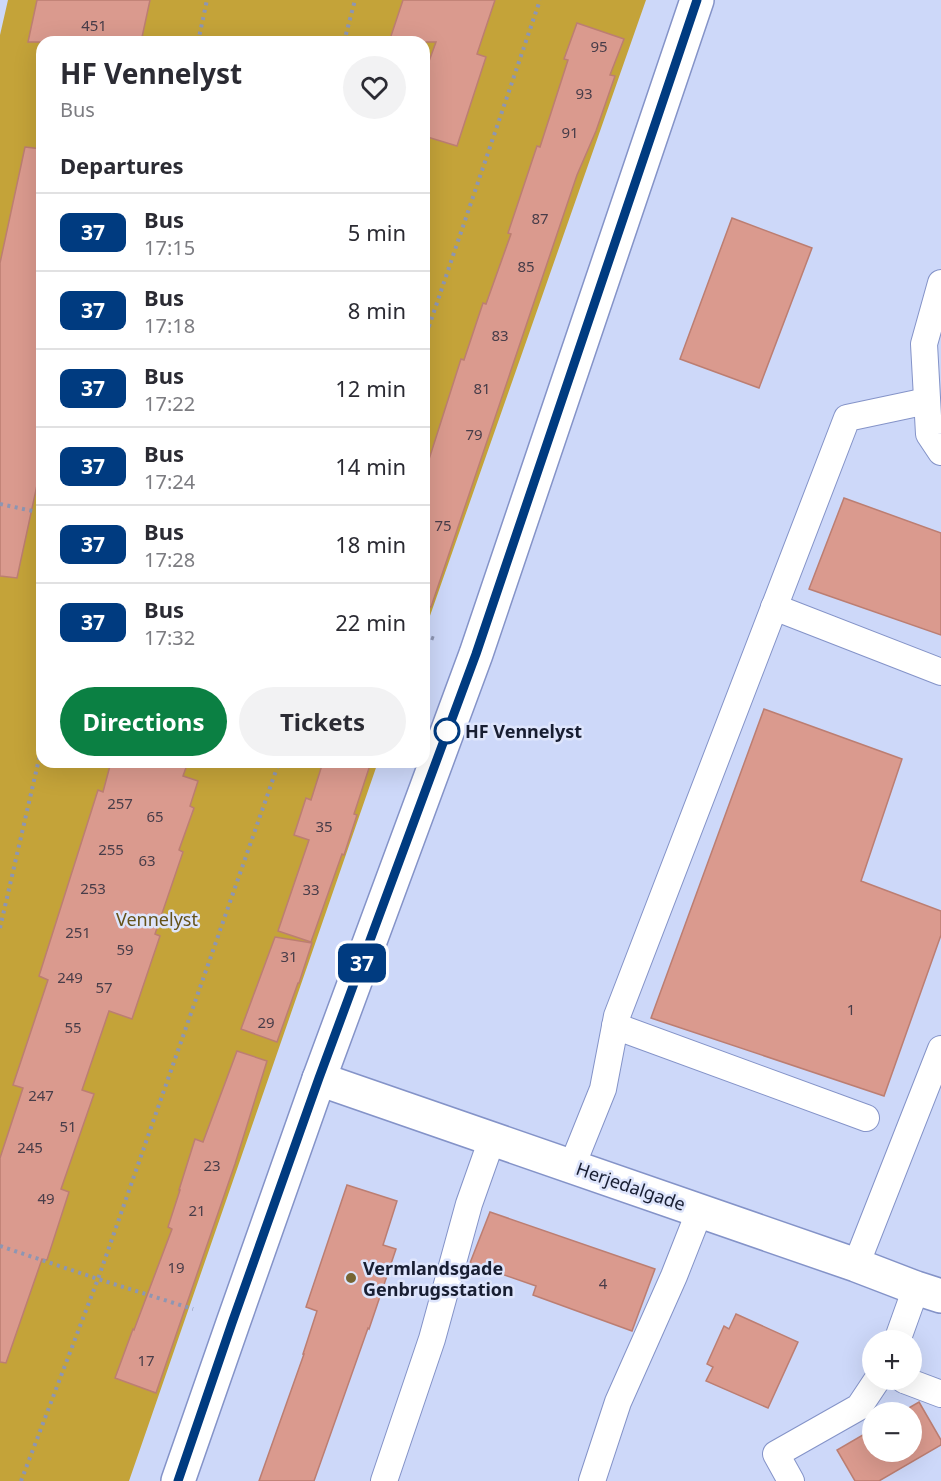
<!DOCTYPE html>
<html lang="en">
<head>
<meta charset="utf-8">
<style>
  :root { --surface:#fff; --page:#f2f2f3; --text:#2b2b33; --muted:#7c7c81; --line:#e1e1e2; --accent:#0b8043 }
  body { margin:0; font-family:"Noto Sans",sans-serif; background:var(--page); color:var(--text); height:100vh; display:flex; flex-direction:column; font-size:22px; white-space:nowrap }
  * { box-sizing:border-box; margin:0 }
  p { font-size:20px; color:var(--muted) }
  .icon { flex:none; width:33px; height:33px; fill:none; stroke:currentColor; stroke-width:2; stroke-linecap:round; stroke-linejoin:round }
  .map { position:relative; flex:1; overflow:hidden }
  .side { position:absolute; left:36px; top:36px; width:394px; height:732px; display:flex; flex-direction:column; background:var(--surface); border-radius:18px; box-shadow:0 6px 24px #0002 }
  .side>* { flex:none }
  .badge { padding:0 12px; border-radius:9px; font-size:21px; line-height:39px }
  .fabs { position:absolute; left:862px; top:1330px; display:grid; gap:12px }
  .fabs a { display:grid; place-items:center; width:60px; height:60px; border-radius:50%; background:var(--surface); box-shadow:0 6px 24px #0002; font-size:30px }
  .map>.badge { position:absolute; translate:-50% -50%; box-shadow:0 0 0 3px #fff }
  h2 { padding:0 24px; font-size:22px; line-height:54px }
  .round { display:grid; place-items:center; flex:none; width:63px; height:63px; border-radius:32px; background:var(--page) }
  .head { display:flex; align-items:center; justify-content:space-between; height:102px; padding:0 24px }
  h1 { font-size:28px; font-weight:700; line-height:45px }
  .cta { display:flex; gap:12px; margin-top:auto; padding:12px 24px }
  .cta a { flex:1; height:69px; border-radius:36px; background:var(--accent); color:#fff; font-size:24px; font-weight:700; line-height:69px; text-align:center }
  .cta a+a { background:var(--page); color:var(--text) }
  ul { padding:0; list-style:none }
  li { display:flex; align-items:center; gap:18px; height:78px; padding:0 24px; border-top:2px solid var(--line) }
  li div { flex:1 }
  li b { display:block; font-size:22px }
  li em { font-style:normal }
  li .badge { min-width:66px; font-weight:700; text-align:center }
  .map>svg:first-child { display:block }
</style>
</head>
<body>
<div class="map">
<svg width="941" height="1481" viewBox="0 0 941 1481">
  <rect width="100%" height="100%" fill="#cdd8f9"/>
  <polygon fill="#c4a339" points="8,0 646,0 425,630 424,42 42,42 42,762 378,762 129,1481 0,1481 0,35"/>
  <g fill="#da9a8e" stroke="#bc7e72" stroke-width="1.5">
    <polygon points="37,0 150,0 141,42 28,42"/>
    <polygon points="403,0 495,0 477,54 486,57 457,146 424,136 424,75 436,42 389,42"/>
    <polygon points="577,23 624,39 610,75 615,76 596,131 577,175 431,607 424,606 424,475 461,359 464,360 483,303 486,304 511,234 508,233 537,146 540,147 568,60 564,59"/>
    <polygon points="25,147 42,149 42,462 17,578 0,576 0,263"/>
    <polygon points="732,218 812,248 759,388 680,359"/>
    <polygon points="844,498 941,533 941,635 809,589"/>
    <polygon points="764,709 902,759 861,881 941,911 941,935 884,1096 651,1018"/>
    <polygon points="111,762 188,762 183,776 198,781 190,806 194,808 179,850 183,852 155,934 160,936 132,1019 109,1011 82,1090 94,1094 61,1189 69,1192 47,1260 42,1259 6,1363 0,1362 0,1158 23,1088 13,1085 48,980 39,976 98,790 103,792"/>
    <polygon points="323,762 371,762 354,814 357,815 344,855 342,854 311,942 278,931 309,840 294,835 306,798 311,800"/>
    <polygon points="275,937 312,943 299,983 298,983 277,1042 241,1029"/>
    <polygon points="237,1051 267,1061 235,1164 156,1393 115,1378 133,1329 134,1330 172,1229 168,1227 180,1190 179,1190 195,1139 203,1142"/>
    <polygon points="347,1185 397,1201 383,1245 396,1249 369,1329 368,1328 314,1481 259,1481 304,1354 303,1354 317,1311 306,1307"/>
    <polygon points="490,1212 655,1269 632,1331 533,1295 536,1286 470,1263"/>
    <polygon points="736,1314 798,1342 768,1408 706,1381 713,1367 707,1364 724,1326 729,1329"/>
    <polygon points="919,1402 941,1440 941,1445 879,1481 855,1481 837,1450 873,1429 873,1452 912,1452 912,1413 900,1413"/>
  </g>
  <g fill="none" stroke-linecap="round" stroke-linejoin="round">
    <g stroke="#8493c8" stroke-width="28">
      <g id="service">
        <polyline points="941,283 924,344 929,434 941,452"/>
        <polyline points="774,607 941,672"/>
        <polyline points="615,1026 866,1118"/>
        <polyline points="572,1166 603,1089 617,1016 847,418 927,401"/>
        <polyline points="856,1265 941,1049"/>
        <polyline points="897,1341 916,1288"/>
        <polyline points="904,1380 941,1394"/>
        <polyline points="384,1481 432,1339 469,1204 492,1139"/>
        <polyline points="592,1481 618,1402 674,1276 700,1210"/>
        <polyline points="791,1481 776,1454 859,1407 877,1380"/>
      </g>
    </g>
    <g stroke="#8493c8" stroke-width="36">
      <polyline id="minor" points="319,1079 856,1265 916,1288 941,1296"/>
    </g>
    <g stroke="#8493c8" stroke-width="36">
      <polyline id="tertiary" points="178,1481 233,1323 319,1079 476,654 697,0"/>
    </g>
    <g stroke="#8d96b3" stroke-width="4" stroke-dasharray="3 4.5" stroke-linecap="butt">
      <polyline points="198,42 207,0"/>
      <polyline points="344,42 355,0"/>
      <polyline points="424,341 540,0"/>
      <polyline points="0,504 42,513"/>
      <polyline points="424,635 438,640"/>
      <polyline points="0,928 42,746"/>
      <polyline points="0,1246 98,1279 193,1309"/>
      <polyline points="21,1481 98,1279 279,762"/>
    </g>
    <use href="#service" stroke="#fff" stroke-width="26"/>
    <use href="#minor" stroke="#fff" stroke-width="33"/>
    <use href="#tertiary" stroke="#fff" stroke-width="33"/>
  </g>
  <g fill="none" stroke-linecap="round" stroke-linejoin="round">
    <g stroke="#fff" stroke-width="14">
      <polyline id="line" points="178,1481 232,1323 319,1078 476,654 697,0"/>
    </g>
    <use href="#line" stroke="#003b80" stroke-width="9"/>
  </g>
  <circle fill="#fff" stroke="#003b80" stroke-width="3" cx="447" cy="731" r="12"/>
  <circle fill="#766533" stroke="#dee5fc" stroke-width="2" cx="351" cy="1278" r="6"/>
  <g text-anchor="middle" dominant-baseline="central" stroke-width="5" stroke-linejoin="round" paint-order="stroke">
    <g font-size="15" fill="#483d49">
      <text x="94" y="25">451</text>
      <text x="599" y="46">95</text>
      <text x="584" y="93">93</text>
      <text x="570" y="132">91</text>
      <text x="540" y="218">87</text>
      <text x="526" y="266">85</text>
      <text x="500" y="335">83</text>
      <text x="482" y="388">81</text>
      <text x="474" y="434">79</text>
      <text x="443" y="525">75</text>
      <text x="120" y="803">257</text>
      <text x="155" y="816">65</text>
      <text x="324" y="826">35</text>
      <text x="111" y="849">255</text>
      <text x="147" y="860">63</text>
      <text x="93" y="888">253</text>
      <text x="311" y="889">33</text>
      <text x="78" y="932">251</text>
      <text x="125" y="949">59</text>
      <text x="289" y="956">31</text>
      <text x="70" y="977">249</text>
      <text x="104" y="987">57</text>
      <text x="851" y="1009">1</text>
      <text x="266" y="1022">29</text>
      <text x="73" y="1027">55</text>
      <text x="41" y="1095">247</text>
      <text x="68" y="1126">51</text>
      <text x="30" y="1147">245</text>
      <text x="212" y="1165">23</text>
      <text x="46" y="1198">49</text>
      <text x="197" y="1210">21</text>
      <text x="176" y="1267">19</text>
      <text x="603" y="1283">4</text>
      <text x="146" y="1360">17</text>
    </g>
    <g font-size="18" font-weight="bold" fill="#181e32" stroke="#dee5fc" text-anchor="start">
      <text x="465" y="731">HF Vennelyst</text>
    </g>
    <g font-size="18" fill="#645219" stroke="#dee5fc">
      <text x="157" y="919">Vennelyst</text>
    </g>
    <g font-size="18" fill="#181e32" stroke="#dee5fc">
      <text transform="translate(631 1186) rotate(19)">Herjedalgade</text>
    </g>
    <g font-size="18" font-weight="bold" fill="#181e32" stroke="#dee5fc" text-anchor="start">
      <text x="363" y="1268">Vermlandsgade<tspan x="363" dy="21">Genbrugsstation</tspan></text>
    </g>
  </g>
</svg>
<div class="fabs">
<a>+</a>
<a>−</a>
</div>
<b class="badge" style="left:362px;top:963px;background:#003b80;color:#fff">37</b>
<section class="side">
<div class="head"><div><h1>HF Vennelyst</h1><p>Bus</p></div><a class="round"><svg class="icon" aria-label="heart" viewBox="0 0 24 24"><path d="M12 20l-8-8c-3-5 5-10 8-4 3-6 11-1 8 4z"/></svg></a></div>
<h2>Departures</h2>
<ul>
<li><span class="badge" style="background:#003b80;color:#fff">37</span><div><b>Bus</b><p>17:15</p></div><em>5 min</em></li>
<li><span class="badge" style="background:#003b80;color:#fff">37</span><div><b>Bus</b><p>17:18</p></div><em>8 min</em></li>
<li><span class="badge" style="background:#003b80;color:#fff">37</span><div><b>Bus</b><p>17:22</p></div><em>12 min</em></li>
<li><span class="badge" style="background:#003b80;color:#fff">37</span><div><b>Bus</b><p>17:24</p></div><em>14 min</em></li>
<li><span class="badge" style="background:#003b80;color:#fff">37</span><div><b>Bus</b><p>17:28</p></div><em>18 min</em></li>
<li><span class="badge" style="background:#003b80;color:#fff">37</span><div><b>Bus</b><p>17:32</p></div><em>22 min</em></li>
</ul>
<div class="cta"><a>Directions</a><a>Tickets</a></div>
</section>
</div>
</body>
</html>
